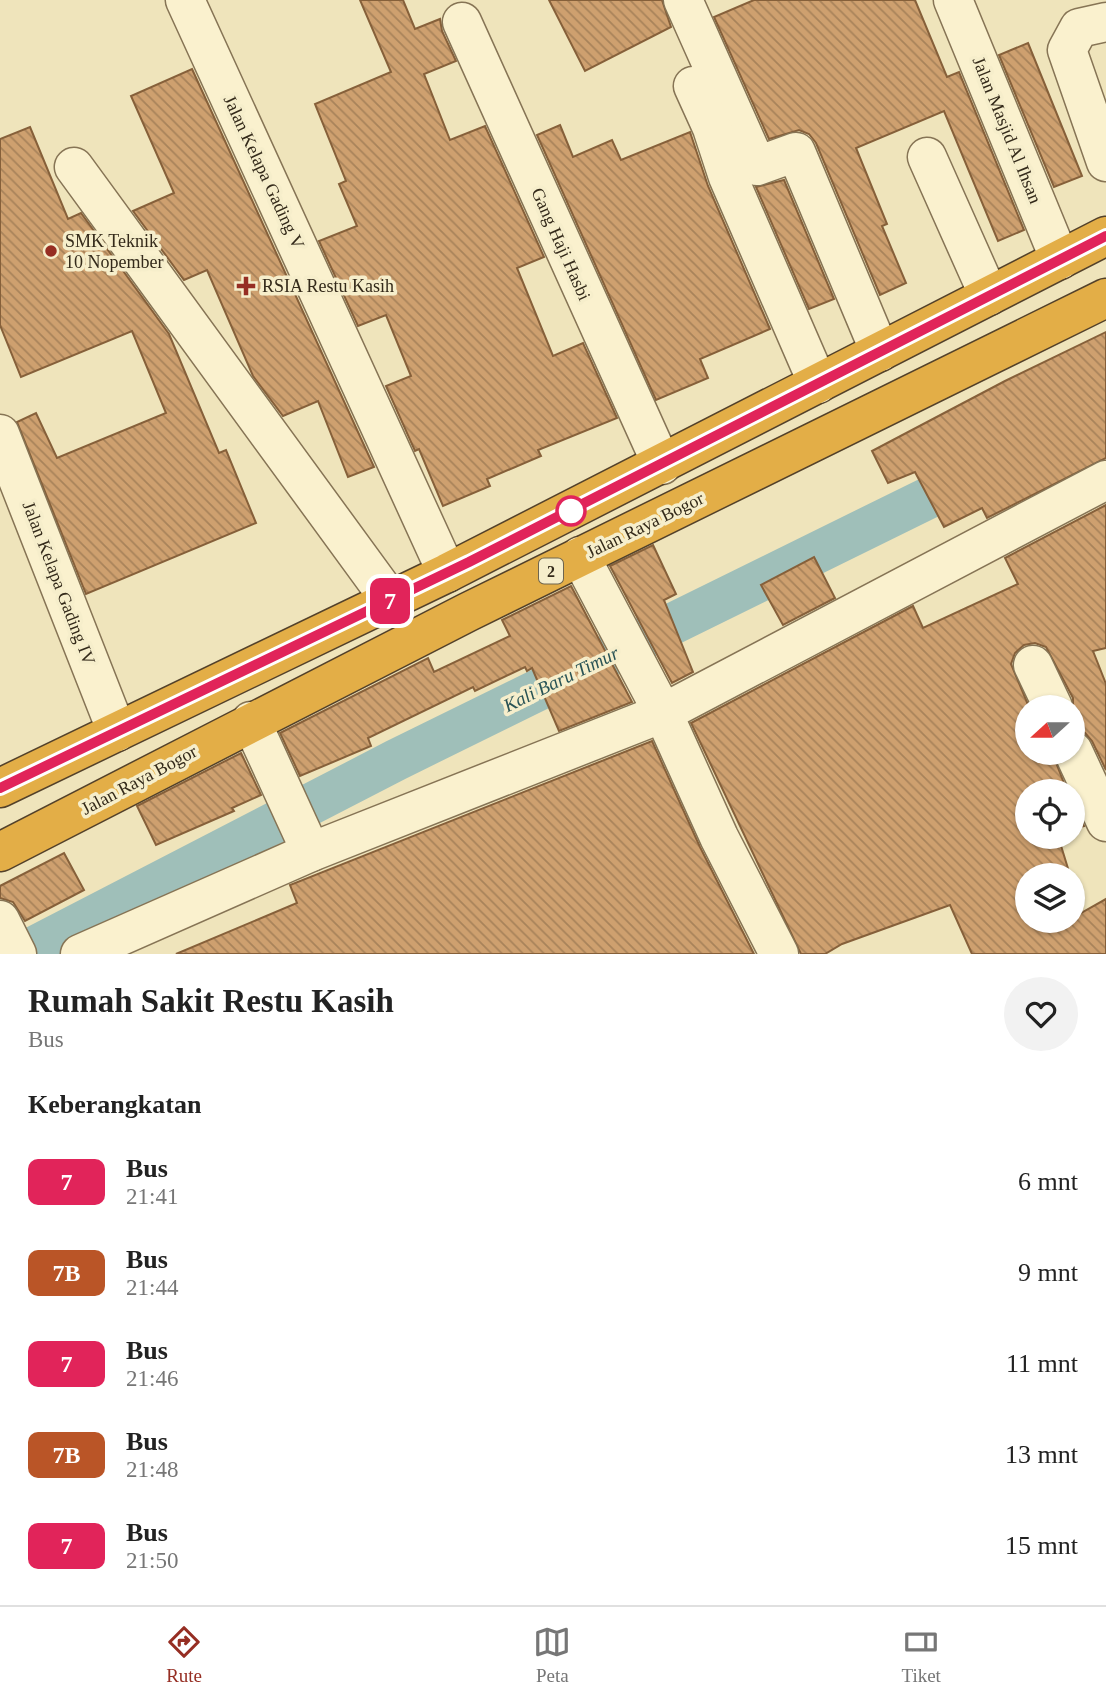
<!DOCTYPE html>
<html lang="id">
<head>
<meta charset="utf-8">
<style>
  :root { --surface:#fff; --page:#f2f2f2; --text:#222; --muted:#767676; --line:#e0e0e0; --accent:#962e23 }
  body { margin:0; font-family:Georgia,serif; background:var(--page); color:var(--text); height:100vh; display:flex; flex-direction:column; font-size:26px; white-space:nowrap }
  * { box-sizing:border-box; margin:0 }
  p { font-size:23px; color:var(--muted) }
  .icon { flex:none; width:38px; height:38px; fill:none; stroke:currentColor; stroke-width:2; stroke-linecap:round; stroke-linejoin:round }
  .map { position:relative; height:954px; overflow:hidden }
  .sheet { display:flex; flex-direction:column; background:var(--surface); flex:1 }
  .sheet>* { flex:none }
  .badge { padding:0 14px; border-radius:10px; font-size:24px; line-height:46px }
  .needle { width:46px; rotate:249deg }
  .buttons { position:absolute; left:1015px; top:695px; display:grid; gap:14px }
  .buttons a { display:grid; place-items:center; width:70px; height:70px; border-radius:50%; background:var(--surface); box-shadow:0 2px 5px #0004; font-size:35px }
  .map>.badge { position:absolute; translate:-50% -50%; box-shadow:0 0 0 4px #fff }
  h2 { padding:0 28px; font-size:26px; line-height:63px }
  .round { display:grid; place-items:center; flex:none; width:74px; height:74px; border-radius:37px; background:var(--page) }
  .overview { display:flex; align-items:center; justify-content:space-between; height:119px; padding:0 28px }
  h1 { font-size:33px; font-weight:700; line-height:52px }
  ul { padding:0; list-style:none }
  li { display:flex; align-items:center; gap:21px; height:91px; padding:0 28px }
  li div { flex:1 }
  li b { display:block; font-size:26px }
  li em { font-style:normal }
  li .badge { min-width:77px; font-weight:700; text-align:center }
  .menu { display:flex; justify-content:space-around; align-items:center; height:98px; border-top:2px solid var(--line); background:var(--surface); font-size:19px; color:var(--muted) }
  .menu a { display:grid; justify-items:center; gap:4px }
  .menu .current { color:var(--accent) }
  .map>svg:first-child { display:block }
</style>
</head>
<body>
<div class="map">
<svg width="1106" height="954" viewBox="0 0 1106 954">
  <defs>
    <pattern id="building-back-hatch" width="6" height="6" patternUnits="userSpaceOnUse" patternTransform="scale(1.75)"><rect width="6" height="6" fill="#cea06f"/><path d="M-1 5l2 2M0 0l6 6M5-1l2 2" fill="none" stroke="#a8835a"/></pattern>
  </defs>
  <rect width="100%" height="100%" fill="#efe4bb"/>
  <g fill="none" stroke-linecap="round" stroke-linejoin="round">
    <polyline stroke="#9fbfb9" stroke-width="42" points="21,954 396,760 979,473"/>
  </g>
  <g fill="url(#building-back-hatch)" stroke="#86603a" stroke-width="2">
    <polygon points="360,0 403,0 415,29 440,19 442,31 456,61 424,74 450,140 485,126 544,257 517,268 553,356 583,343 617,418 538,450 541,456 487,479 490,486 443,506 419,449 415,451 386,386 411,376 386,315 358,326 319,241 357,226 339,184 346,181 315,104 391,72"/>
    <polygon points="549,0 662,0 671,27 585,71"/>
    <polygon points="754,0 915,0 947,77 959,72 1024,230 998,241 944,111 856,148 887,224 882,226 906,283 880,295 816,143 809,134 799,130 769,139 714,17"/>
    <polygon points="1028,43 1082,176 1054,187 999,55"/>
    <polygon points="192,69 374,467 348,477 318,401 283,416 253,376 207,270 184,280 133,211 174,193 131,96"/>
    <polygon points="560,125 573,157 612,140 621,160 690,132 708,186 770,329 700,359 708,378 656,400 537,135"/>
    <polygon points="30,127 68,219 81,213 169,334 219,453 226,450 256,523 86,594 17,422 36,413 57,458 166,413 132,331 21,377 0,325 0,139"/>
    <polygon points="784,180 834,299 809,309 756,187"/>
    <polygon points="1106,332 1106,458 987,518 982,508 944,527 915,472 888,483 872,451 1005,381"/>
    <polygon points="1106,505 1106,648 1093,651 1106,684 1106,770 1092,741 1085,733 1073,730 1073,698 1046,647 1035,643 1024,645 1015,653 1011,664 1029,707 1027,752 1052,752 1067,791 1027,791 1027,836 1058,836 1070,875 1027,875 1027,920 1073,920 1073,884 1081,913 1106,899 1106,954 972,954 950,905 842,944 825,954 801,954 691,723 913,606 923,628 1018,584 1005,558"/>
    <polygon points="653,545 676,594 664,600 693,672 672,683 610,566"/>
    <polygon points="814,557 835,598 783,625 761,585"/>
    <polygon points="571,586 632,702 559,731 532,668 527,671 525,667 475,691 473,687 368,738 371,746 300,776 280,733 428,658 434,672 510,636 502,620"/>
    <polygon points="652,741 700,847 754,954 176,954 297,903 290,885"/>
    <polygon points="241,753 261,795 232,808 234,811 156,845 137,806"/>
    <polygon points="1073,802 1084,826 1073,829"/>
    <polygon points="64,853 84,890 25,921 13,902 0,898 0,886"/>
  </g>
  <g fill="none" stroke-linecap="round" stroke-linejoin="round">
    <g stroke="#867455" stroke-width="41">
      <g id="minor">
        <polyline points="185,0 447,573"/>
        <polyline points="683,0 757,166 796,152 880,352"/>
        <polyline points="953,0 1060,260"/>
        <polyline points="462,22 662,465"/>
        <polyline points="1106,22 1079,28 1067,50 1106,162"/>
        <polyline points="693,86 712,128 728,177 818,384"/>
        <polyline points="927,157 989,296"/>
        <polyline points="74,167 391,601"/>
        <polyline points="0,434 117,732"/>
        <polyline points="580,556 663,713 719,837 779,954"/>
        <polyline points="1033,665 1053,707"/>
        <polyline points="251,721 311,852"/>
        <polyline points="1073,751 1106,822"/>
        <polyline points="0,920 17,954"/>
        <polyline points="80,954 311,852 663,713 1106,480"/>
      </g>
    </g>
    <g stroke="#53412a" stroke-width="41">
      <g id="highway">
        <polyline points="0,788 447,573 1106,236"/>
        <polyline points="0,852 468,612 1106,298"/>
      </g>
    </g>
    <use href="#minor" stroke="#faf1ce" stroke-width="38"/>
    <use href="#highway" stroke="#e3ae47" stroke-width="38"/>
  </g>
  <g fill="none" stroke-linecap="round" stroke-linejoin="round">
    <g stroke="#fff" stroke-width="16">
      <polyline id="line" points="0,788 469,562 1106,236"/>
    </g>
    <use href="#line" stroke="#e1245a" stroke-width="10"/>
  </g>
  <g fill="#962e23" stroke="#f6eecb" stroke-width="2.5">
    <circle cx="51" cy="251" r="7"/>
    <path d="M242.5 275.5h7v7h7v7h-7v7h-7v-7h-7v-7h7z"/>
  </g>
  <circle fill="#fff" stroke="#e1245a" stroke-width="3.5" cx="571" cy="511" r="14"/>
  <g text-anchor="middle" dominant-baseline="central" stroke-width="7" stroke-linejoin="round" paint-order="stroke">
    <rect fill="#f6eecb" stroke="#6e654f" stroke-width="2" x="539" y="558.5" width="24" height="25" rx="5"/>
    <g font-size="16" font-weight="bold" fill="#342a1a">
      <text x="551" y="571">2</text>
    </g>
    <g font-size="18" fill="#342a1a" stroke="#f6eecb">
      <text transform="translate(1007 130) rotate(68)">Jalan Masjid Al Ihsan</text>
      <text transform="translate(264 172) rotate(65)">Jalan Kelapa Gading V</text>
      <text transform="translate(561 244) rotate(66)">Gang Haji Hasbi</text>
      <text transform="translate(645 525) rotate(-26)">Jalan Raya Bogor</text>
      <text transform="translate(59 583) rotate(69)">Jalan Kelapa Gading IV</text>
      <text transform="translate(139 780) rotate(-28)">Jalan Raya Bogor</text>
    </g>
    <g font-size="18" fill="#342a1a" stroke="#f6eecb" text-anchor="start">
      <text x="65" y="241">SMK Teknik<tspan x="65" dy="21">10 Nopember</tspan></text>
      <text x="262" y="286">RSIA Restu Kasih</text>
    </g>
    <g font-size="19" font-style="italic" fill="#295355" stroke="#f6eecb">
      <text transform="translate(561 679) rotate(-26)">Kali Baru Timur</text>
    </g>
  </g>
</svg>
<div class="buttons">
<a><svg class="needle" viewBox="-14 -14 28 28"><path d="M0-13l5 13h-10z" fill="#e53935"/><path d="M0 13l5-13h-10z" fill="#767676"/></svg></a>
<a><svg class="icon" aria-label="locate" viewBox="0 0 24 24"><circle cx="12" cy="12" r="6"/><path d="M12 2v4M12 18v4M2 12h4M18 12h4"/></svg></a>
<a><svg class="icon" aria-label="layers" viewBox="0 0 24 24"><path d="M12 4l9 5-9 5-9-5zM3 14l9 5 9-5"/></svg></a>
</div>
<b class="badge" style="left:390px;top:601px;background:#e1245a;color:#fff">7</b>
</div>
<section class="sheet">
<div class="overview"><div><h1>Rumah Sakit Restu Kasih</h1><p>Bus</p></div><a class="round"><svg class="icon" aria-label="heart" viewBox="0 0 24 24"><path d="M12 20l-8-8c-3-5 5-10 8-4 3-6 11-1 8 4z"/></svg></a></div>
<h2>Keberangkatan</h2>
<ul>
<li><span class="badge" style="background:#e1245a;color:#fff">7</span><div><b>Bus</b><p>21:41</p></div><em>6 mnt</em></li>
<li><span class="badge" style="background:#ba5527;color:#fff">7B</span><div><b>Bus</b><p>21:44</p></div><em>9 mnt</em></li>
<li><span class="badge" style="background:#e1245a;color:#fff">7</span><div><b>Bus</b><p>21:46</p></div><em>11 mnt</em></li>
<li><span class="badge" style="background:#ba5527;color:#fff">7B</span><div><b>Bus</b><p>21:48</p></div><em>13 mnt</em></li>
<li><span class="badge" style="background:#e1245a;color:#fff">7</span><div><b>Bus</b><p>21:50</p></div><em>15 mnt</em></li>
</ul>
</section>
<nav class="menu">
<a class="current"><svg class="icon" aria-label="directions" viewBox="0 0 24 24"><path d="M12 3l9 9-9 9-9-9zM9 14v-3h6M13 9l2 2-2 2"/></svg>Rute</a>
<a><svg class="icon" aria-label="map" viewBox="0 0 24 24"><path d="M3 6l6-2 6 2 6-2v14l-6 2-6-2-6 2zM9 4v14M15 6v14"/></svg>Peta</a>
<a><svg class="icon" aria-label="tickets" viewBox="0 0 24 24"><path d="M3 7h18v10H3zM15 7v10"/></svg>Tiket</a>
</nav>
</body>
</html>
